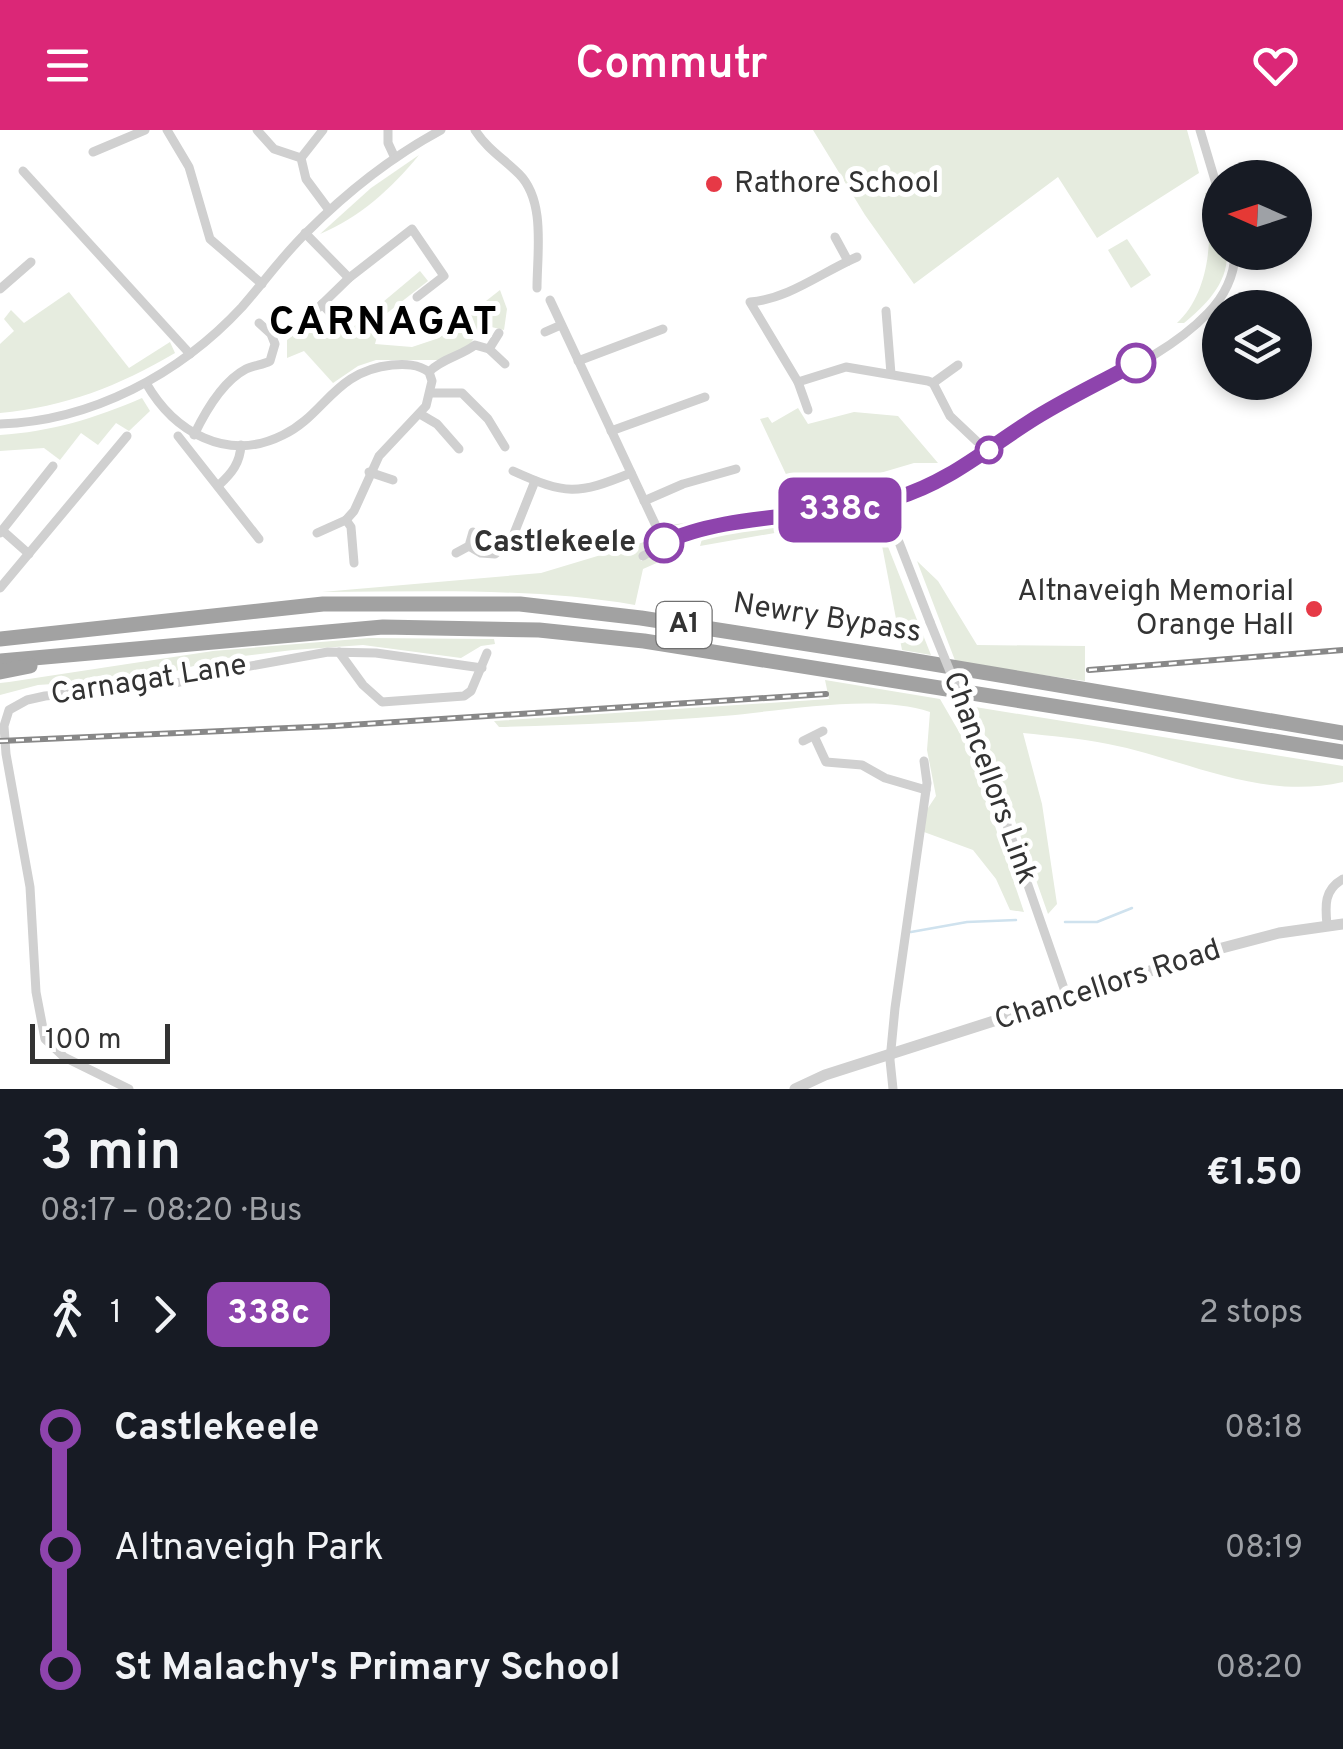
<!DOCTYPE html>
<html lang="en">
<head>
<meta charset="utf-8">
<style>
  :root { --surface:#171b24; --page:#20242c; --text:#f1f3f6; --muted:#9ea1a6; --accent:#db2777 }
  body { margin:0; font-family:Overpass,sans-serif; background:var(--page); color:var(--text); height:100vh; display:flex; flex-direction:column; font-size:38px; white-space:nowrap }
  * { box-sizing:border-box; margin:0 }
  p { font-size:32px; color:var(--muted) }
  .icon { flex:none; width:55px; height:55px; fill:none; stroke:currentColor; stroke-width:2; stroke-linecap:round; stroke-linejoin:round }
  .map { position:relative; height:959px; overflow:hidden }
  .drawer { display:flex; flex-direction:column; background:var(--surface); flex:1 }
  .drawer>* { flex:none }
  .badge { padding:0 20px; border-radius:15px; font-size:35px; line-height:65px }
  .needle { width:65px; rotate:273deg }
  .fabs { position:absolute; left:1202px; top:30px; display:grid; gap:20px }
  .fabs a { display:grid; place-items:center; width:110px; height:110px; border-radius:50%; background:var(--surface); box-shadow:0 5px 15px #0003; font-size:50px }
  .scale { position:absolute; left:30px; bottom:25px; width:140px; box-sizing:border-box; padding-left:10px; border:5px solid #333; border-top:0; font-size:28px; line-height:35px; white-space:nowrap; color:#333; -webkit-text-stroke:8px #fff; paint-order:stroke }
  .map>.badge { position:absolute; translate:-50% -50%; box-shadow:0 0 0 5px #fff }
  .legs { display:flex; align-items:center; gap:15px; height:110px; padding:0 40px; font-size:32px }
  .legs p { margin-inline-start:auto }
  .overview { display:flex; align-items:center; justify-content:space-between; height:170px; padding:0 40px }
  h1 { font-size:55px; font-weight:600; line-height:75px }
  ul { padding:0 40px; list-style:none }
  li { display:flex; align-items:center; gap:35px; height:120px; font-size:38px }
  li i { display:grid; place-items:center; width:15px; height:100%; margin:0 12px; background:currentColor }
  li i::after { content:''; width:25px; height:25px; margin:-12px; border:8px solid; border-radius:50%; background:var(--surface) }
  li p { margin-inline-start:auto }
  li:first-child i { background:linear-gradient(#0000 50%,currentColor 0) }
  li:last-child i { background:linear-gradient(currentColor 50%,#0000 0) }
  header { display:flex; justify-content:space-between; align-items:center; height:130px; padding:0 40px; background:var(--accent); color:#fff; font-size:45px; font-weight:600 }
  .map>svg:first-child { display:block }
</style>
</head>
<body>
<header><svg class="icon" aria-label="menu" viewBox="0 0 24 24"><path d="M4 6h16M4 12h16M4 18h16"/></svg>Commutr<svg class="icon" aria-label="heart" viewBox="0 0 24 24"><path d="M12 20l-8-8c-3-5 5-10 8-4 3-6 11-1 8 4z"/></svg></header>
<div class="map">
<svg width="1343" height="959" viewBox="0 0 1343 959">
  <rect width="100%" height="100%" fill="#fff"/>
  <g fill="#e6ecdf">
    <polygon points="813,0 1187,0 1199,43 1097,108 1058,47 914,154 865,85"/>
    <path d="M419 25C392 58 359 88 320 104L371 58Z"/>
    <path d="M1212 62 1220 88V122L1227 123C1228 153 1206 175 1184 193H1177C1210 163 1214 104 1205 63Z"/>
    <polygon points="1127,109 1151,145 1131,158 1108,120"/>
    <polygon points="420,141 428,151 382,187 375,214 412,217 439,208 500,160 507,179 504,200 483,195 468,217 445,230 376,230 358,236 333,253 304,221 287,228 287,210 319,187 329,197 336,191 346,203"/>
    <path d="M69 162 129 238 170 212 175 223C119 256 65 277 0 283V214L14 201 4 189 11 180 24 193Z"/>
    <path d="M142 268 150 281 129 301 116 293 98 315 81 303 60 330 44 318 0 321V305C50 302 96 288 142 268Z"/>
    <path d="M798 278 808 294 854 282 898 286 938 333H914L853 351V355C842 360 828 364 818 362V365L809 370V378L687 396 671 395 800 374 760 289 768 287 772 293Z"/>
    <polygon points="869,386 877,389 931,525 902,520 879,400 858,390"/>
    <polygon points="825,389 826,394 700,416 702,409 711,404"/>
    <path d="M654 409 640 424 641 431 669 417 684 421 643 439 635 475C532 457 427 462 322 462L541 443Z"/>
    <polygon points="917,431 938,451 977,515 1085,516 1085,551 956,533"/>
    <polygon points="369,508 489,509 494,509 495,514 481,516 461,528 363,515 293,520 219,529 154,547 38,555 0,565 0,553 9,552 213,521"/>
    <path d="M825 550 940 569 969 619 1024 782 1010 780 996 749 973 720 924 702 926 681 936 666 927 620 930 582C874 563 783 581 723 586 648 592 574 595 499 597L494 591 829 569Z"/>
    <path d="M975 577 1343 636V652C1260 671 1186 629 1108 614 1080 608 1051 606 1023 603L1042 674 1057 774 1048 784Z"/>
  </g>
  <g fill="none" stroke-linecap="round" stroke-linejoin="round">
    <g stroke="#cfe2ee" stroke-width="2.5">
      <polyline points="1065,792 1097,792 1132,778"/>
      <polyline points="911,802 967,792 1016,790"/>
    </g>
    <g stroke="#d0d0d0" stroke-width="9">
      <polyline points="167,0 189,37 210,109 262,154"/>
      <polyline points="257,0 274,19 301,28 306,49 329,80"/>
      <polyline points="388,0 388,13 395,28"/>
      <path d="M475 0C487 19 504 29 519 44 546 71 537 123 537 158"/>
      <polyline points="1200,0 1220,67"/>
      <polyline points="93,22 145,0"/>
      <polyline points="301,28 323,0"/>
      <polyline points="23,41 190,224"/>
      <polyline points="305,103 349,148 412,99 444,146 417,167"/>
      <polyline points="835,107 848,131"/>
      <path d="M857 127C822 142 789 169 750 172L798 252 846 237 928 251 933 253 950 286 987 321"/>
      <polyline points="0,159 31,132"/>
      <polyline points="550,170 664,413"/>
      <polyline points="322,174 334,187"/>
      <polyline points="886,181 891,244"/>
      <polyline points="314,182 349,148"/>
      <polyline points="545,202 561,195"/>
      <polyline points="489,219 499,203"/>
      <polyline points="578,231 663,199"/>
      <path d="M429 242C441 229 461 226 475 215L489 219 505 234"/>
      <polyline points="798,252 808,280"/>
      <path d="M146 253C174 302 227 333 283 305 325 285 334 241 392 235 405 234 418 234 429 242L432 251 426 276 379 326 354 381 346 390 317 403"/>
      <polyline points="933,253 958,235"/>
      <polyline points="431,263 462,263 488,289 505,317"/>
      <polyline points="420,284 437,294 459,319"/>
      <path d="M0 294C92 291 180 244 242 177 264 152 283 125 307 102 347 62 391 27 441 0"/>
      <polyline points="611,301 705,267"/>
      <path d="M194 305C205 282 223 251 246 239 254 235 263 235 270 231L275 214 271 204 259 193"/>
      <polyline points="178,306 259,409"/>
      <path d="M513 341C566 365 577 365 631 343"/>
      <polyline points="369,342 393,350"/>
      <path d="M219 355C232 343 240 333 241 315"/>
      <polyline points="644,371 683,354 736,339"/>
      <polyline points="883,371 930,492"/>
      <polyline points="346,390 351,397 354,433"/>
      <polyline points="2,400 29,424"/>
      <polyline points="0,403 53,336"/>
      <polyline points="469,416 481,423 495,424 511,411 535,351"/>
      <polyline points="456,423 469,416 473,402"/>
      <path d="M643 426C718 378 817 393 901 366 951 350 988 317 1032 290 1089 255 1161 232 1208 183 1224 167 1235 145 1235 122"/>
      <polyline points="0,458 127,306"/>
      <polyline points="339,522 363,555 382,572 464,566 471,561 487,523"/>
      <polyline points="975,603 1068,870"/>
      <polyline points="814,606 826,632 862,635 885,648 926,660"/>
      <polyline points="803,611 823,601"/>
      <path d="M1327 795C1325 775 1324 760 1343 749"/>
      <polyline points="129,959 64,927 45,909 36,862 30,757 6,624 4,596 9,580 27,570 45,566 172,554 234,539 328,522 376,523 482,538"/>
      <polyline points="893,959 890,930 895,878 927,653 924,631"/>
    </g>
    <polyline stroke="#d0d0d0" stroke-width="11" points="795,959 825,945 1222,818 1279,803 1343,794"/>
    <g stroke="#a2a2a2" stroke-width="15">
      <polyline points="0,509 323,474 520,474 641,488 898,528 1343,603"/>
      <polyline points="0,531 383,497 539,500 644,511 1343,622"/>
      <polyline points="0,542 30,536"/>
    </g>
    <g stroke="#888" stroke-width="6">
      <g id="rail">
        <polyline points="1089,540 1343,520"/>
        <polyline points="0,611 334,596 826,564"/>
      </g>
    </g>
    <use href="#rail" stroke="#fff" stroke-width="2.5" stroke-dasharray="8" stroke-linecap="butt"/>
    <polyline stroke="#d0d0d0" stroke-width="9" points="930,492 975,603"/>
  </g>
  <g fill="none" stroke-linecap="round" stroke-linejoin="round">
    <g stroke="#fff" stroke-width="22">
      <path id="line-1" d="M664 413C725 382 826 389 896 368 947 353 985 320 1029 292 1063 270 1100 253 1136 233"/>
    </g>
    <use href="#line-1" stroke="#8e44ad" stroke-width="15"/>
  </g>
  <g fill="#e63946" stroke="#fff" stroke-width="4">
    <circle cx="714" cy="54" r="10"/>
    <circle cx="1314" cy="479" r="10"/>
  </g>
  <g fill="#fff" stroke="#8e44ad" stroke-width="5">
    <circle cx="1136" cy="233" r="18"/>
    <circle cx="989" cy="320" r="12"/>
    <circle cx="664" cy="413" r="18"/>
  </g>
  <g text-anchor="middle" dominant-baseline="central" stroke-width="10" stroke-linejoin="round" paint-order="stroke">
    <rect fill="#fff" stroke="#707070" stroke-width="2.5" x="656.5" y="472" width="55" height="46" rx="8"/>
    <g font-size="28" font-weight="bold" fill="#333">
      <text x="684" y="495">A1</text>
    </g>
    <g font-size="30" fill="#333" stroke="#fff" text-anchor="start">
      <text x="734" y="54">Rathore School</text>
      <text x="1294" y="462" text-anchor="end">Altnaveigh Memorial<tspan x="1294" dy="34">Orange Hall</tspan></text>
    </g>
    <g font-size="30" font-weight="bold" fill="#333" stroke="#fff" text-anchor="end">
      <text x="636" y="413">Castlekeele</text>
    </g>
    <g font-size="30" fill="#333" stroke="#fff">
      <text transform="translate(827 489) rotate(9)">Newry Bypass</text>
      <text transform="translate(149 551) rotate(-9)">Carnagat Lane</text>
      <text transform="translate(989 648) rotate(70)">Chancellors Link</text>
      <text transform="translate(1108 856) rotate(-18)">Chancellors Road</text>
    </g>
    <g font-size="40" font-weight="bold" letter-spacing="2.5" fill="#000" stroke="#fff">
      <text x="384" y="194">CARNAGAT</text>
    </g>
  </g>
</svg>
<div class="fabs">
<a><svg class="needle" viewBox="-14 -14 28 28"><path d="M0-13l5 13h-10z" fill="#e53935"/><path d="M0 13l5-13h-10z" fill="#9ea1a6"/></svg></a>
<a><svg class="icon" aria-label="layers" viewBox="0 0 24 24"><path d="M12 4l9 5-9 5-9-5zM3 14l9 5 9-5"/></svg></a>
</div>
<div class="scale">100 m</div>
<b class="badge" style="left:840px;top:380px;background:#8e44ad;color:#fff">338c</b>
</div>
<section class="drawer">
<div class="overview"><div><h1>3 min</h1><p>08:17 – 08:20 · Bus</p></div><b>€1.50</b></div>
<div class="legs"><svg class="icon" aria-label="walk" viewBox="0 0 24 24"><circle cx="13" cy="4" r="2"/><path d="M13 8l-2 6 4 7M11 14l-3 7M7 12l3-4h3l4 4"/></svg>1<svg class="icon" aria-label="forward" viewBox="0 0 24 24"><path d="M9 5l7 7-7 7"/></svg><b class="badge" style="background:#8e44ad;color:#fff">338c</b><p>2 stops</p></div>
<ul>
<li><i style="color:#8e44ad"></i><b>Castlekeele</b><p>08:18</p></li>
<li><i style="color:#8e44ad"></i><span>Altnaveigh Park</span><p>08:19</p></li>
<li><i style="color:#8e44ad"></i><b>St Malachy's Primary School</b><p>08:20</p></li>
</ul>
</section>
</body>
</html>
